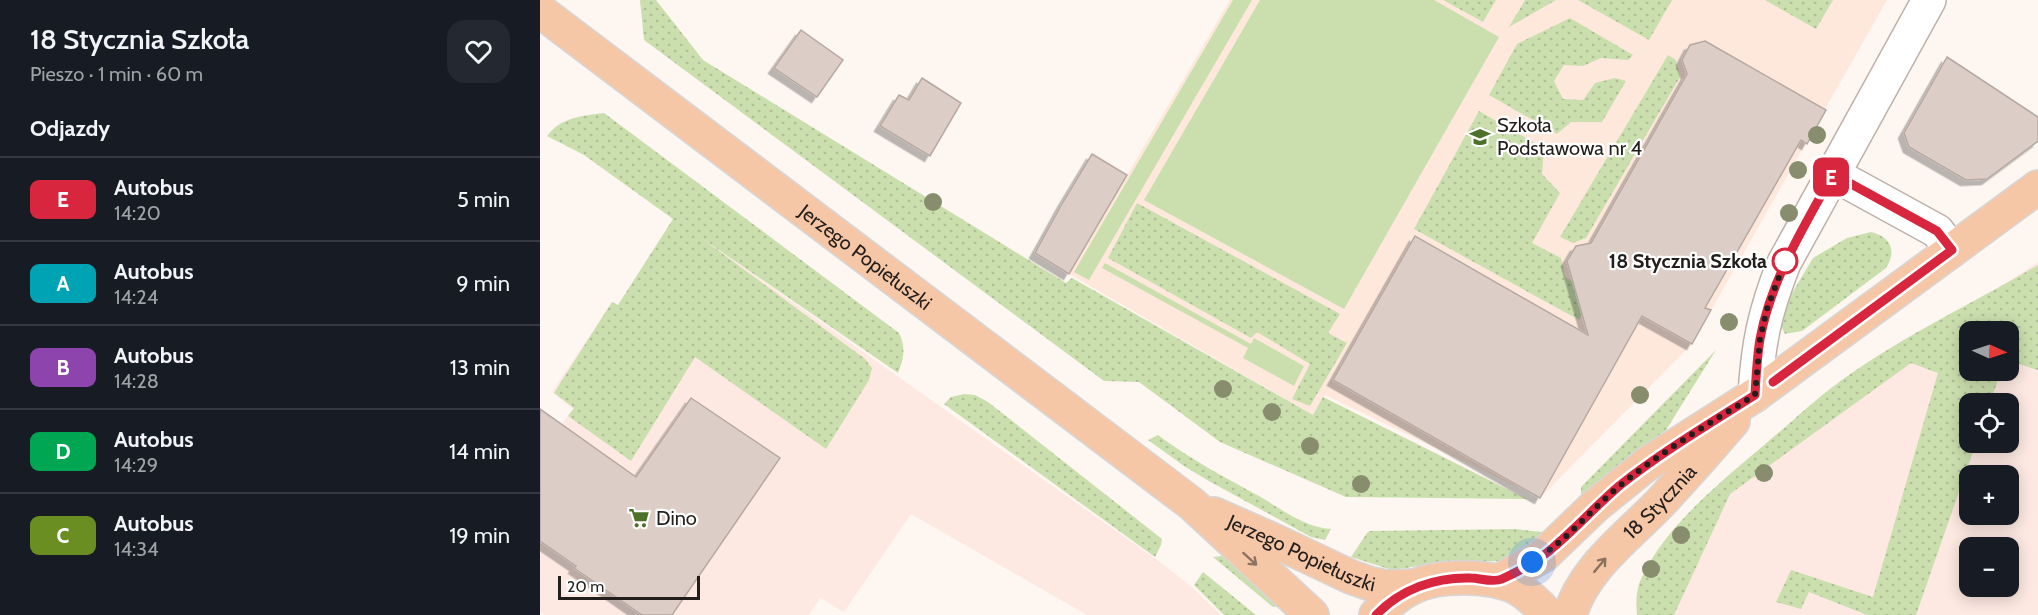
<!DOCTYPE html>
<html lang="pl">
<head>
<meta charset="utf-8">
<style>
  :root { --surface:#171b24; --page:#242831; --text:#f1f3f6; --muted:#9ea1a6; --line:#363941 }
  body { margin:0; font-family:Cabin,sans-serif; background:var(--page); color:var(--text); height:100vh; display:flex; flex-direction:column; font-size:22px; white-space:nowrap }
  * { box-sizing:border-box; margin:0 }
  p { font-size:20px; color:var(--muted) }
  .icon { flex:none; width:33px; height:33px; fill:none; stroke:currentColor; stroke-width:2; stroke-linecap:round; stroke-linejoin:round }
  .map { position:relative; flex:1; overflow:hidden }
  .details { display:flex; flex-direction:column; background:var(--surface); width:540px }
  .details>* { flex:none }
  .badge { padding:0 12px; border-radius:9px; font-size:21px; line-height:39px }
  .needle { width:39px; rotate:93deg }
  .tools { position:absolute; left:1419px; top:321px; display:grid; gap:12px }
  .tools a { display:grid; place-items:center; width:60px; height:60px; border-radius:12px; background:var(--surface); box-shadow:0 3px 15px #0003; font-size:30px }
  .scale { position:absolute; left:18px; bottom:15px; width:142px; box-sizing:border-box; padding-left:6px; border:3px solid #231e1b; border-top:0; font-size:16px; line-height:21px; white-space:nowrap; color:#231e1b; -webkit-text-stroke:4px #fff; paint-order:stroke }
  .you { position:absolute; width:30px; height:30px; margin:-15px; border:4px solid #fff; border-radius:50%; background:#1a73e8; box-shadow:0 0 0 9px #1a73e833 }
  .map>.badge { position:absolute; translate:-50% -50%; box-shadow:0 0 0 3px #fff }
  h2 { padding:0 30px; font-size:22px; line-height:54px }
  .round { display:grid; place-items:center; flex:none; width:63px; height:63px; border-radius:18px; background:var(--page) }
  .overview { display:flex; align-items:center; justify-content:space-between; height:102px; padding:0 30px }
  h1 { font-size:28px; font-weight:600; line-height:45px }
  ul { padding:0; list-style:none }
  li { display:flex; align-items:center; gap:18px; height:84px; padding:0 30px; border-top:2px solid var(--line) }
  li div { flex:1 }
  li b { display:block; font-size:22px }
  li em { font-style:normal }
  li .badge { min-width:66px; font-weight:700; text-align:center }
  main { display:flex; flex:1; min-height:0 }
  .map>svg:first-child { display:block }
</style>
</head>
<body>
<main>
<section class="details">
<div class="overview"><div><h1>18 Stycznia Szkoła</h1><p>Pieszo · 1 min · 60 m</p></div><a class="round"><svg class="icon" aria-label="heart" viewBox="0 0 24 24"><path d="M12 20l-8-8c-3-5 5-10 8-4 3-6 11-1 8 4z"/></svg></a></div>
<h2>Odjazdy</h2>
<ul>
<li><span class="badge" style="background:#d7263d;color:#fff">E</span><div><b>Autobus</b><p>14:20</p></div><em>5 min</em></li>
<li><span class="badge" style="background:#00a3b4;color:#fff">A</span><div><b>Autobus</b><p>14:24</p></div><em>9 min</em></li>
<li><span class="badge" style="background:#8e44ad;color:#fff">B</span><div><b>Autobus</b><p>14:28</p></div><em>13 min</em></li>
<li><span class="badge" style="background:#00a651;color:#fff">D</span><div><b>Autobus</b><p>14:29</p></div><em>14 min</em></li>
<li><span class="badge" style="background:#6b8e23;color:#fff">C</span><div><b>Autobus</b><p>14:34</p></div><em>19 min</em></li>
</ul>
</section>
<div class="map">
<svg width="1498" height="615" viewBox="0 0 1498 615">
  <defs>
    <pattern id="grass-dots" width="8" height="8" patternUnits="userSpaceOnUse" patternTransform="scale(1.5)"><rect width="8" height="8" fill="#cbdfae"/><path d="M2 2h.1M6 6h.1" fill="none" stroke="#aebf95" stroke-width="1.8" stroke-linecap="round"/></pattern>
    <filter id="shadow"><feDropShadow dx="-5.5" dy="5.5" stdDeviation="0" flood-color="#0004"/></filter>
  </defs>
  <rect width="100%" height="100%" fill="#fef6f1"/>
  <g fill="#fde9e2" fill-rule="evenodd">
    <polygon points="134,218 620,562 651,586 681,615 547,615 371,514 304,612 280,598 269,615 5,615 0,612 0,454 33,409 12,392 72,302 78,305"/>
    <path d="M1498 262V615H1097L1096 598 1100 581 1117 552 1142 521 1187 477 1290 389 1451 293ZM1430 332H1468V370H1430ZM1430 404H1468V442H1430ZM1430 476H1468V514H1430ZM1430 548H1468V586H1430Z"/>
  </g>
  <polygon fill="#fee8dc" points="690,0 1347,0 1152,344 1000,498 785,395 773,415 529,274"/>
  <g fill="url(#grass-dots)">
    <polygon points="100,0 116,0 163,60 526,283 532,278 773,415 783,397 987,499 806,497 680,442 599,382 564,381 104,40"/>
    <polygon points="903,0 956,0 943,22"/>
    <polygon points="985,0 1016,0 969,27"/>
    <polygon points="1038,0 1132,0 1109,40"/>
    <polygon points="1225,0 1293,0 1276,29"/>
    <polygon points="1030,18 1093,55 1088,60 1061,58 1043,66 1024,65 1014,81 1023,99 1043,100 1055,83 1075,78 1086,81 1062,122 1031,122 1017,134 949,95 977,44"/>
    <polygon points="1128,55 1136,60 1140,77 1046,238 1033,243 1020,237"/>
    <polygon points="939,111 1007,150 1003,159 1002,174 1020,193 992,243 1021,258 1025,277 1054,293 1039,320 874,229"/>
    <path d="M64 113 359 333C366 348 364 358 358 373L160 237 325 359 332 368 329 380 286 449 155 357 91 461 28 416 34 408 14 393 72 302 78 305 133 219 44 155 7 136C21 117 42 116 64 113Z"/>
    <polygon points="597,203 800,314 788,333 807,343 770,406 752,399 770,364 717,332 711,338 568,258"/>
    <path d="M1331 232C1351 237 1357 251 1346 268L1262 331 1245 334 1240 324 1239 315 1273 258 1307 238Z"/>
    <path d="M1498 265V370L1469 361 1468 332H1430V370L1461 371 1450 403 1430 404V442L1436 443 1376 615H1327L1269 592 1261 609 1236 602 1251 570 1333 597 1398 373 1371 363 1190 494 1134 615H1097C1096 603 1096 590 1101 579 1126 524 1186 478 1231 439 1251 423 1270 404 1290 389 1354 340 1429 306 1498 265Z"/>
    <polygon points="1176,350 1126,430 1041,500 1041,487"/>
    <polygon points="424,394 435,395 448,402 622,539 621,545 615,557 404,404 411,397"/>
    <path d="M618 435C650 459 684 477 719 496 740 508 765 528 791 529L785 540 771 537 667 480 644 466 608 440Z"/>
    <polygon points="976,529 1010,533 966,561 906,562 852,570 811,557 827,533 830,531"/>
    <polygon points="682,556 742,606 733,607 673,557"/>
    <polygon points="663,572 716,615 684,615 654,585"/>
  </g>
  <g fill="#cbdfae">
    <polygon points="693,0 712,0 549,280 534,272"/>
    <polygon points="720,0 894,0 959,37 804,309 604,200"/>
    <polygon points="565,263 711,344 714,338 764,366 754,386 703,358 708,348 562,268"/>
  </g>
  <g fill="#dccec6" stroke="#b7a9a2" stroke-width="1.5" filter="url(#shadow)">
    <polygon points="261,30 303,60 277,97 234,68"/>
    <polygon points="1165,41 1286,110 1267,144 1261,140 1165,308 1171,310 1152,344 1102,316 1000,498 793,380 875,236 1048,335 1027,261 1036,246 1051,243 1147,74 1142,60 1150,45"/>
    <polygon points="1407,57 1498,117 1498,141 1447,179 1426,180 1369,147 1364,133"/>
    <polygon points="382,78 421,103 390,156 340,126 359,95 369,100"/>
    <polygon points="552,154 587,175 529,274 495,253 523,202"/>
    <polygon points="151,398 240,458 132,615 102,615 34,568 36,566 0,541 0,409 96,477"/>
  </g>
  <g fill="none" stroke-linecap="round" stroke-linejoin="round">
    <g stroke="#bfb1aa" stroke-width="36">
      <g id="minor">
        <polyline points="1293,174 1397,231 1412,250"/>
        <path d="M1215 395C1218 343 1225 311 1244 263L1389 0"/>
      </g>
    </g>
    <g stroke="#d7d6d6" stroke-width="36">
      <g id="major">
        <path id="s1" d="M0 11 652 504 772 615"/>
        <path id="s2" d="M674 514 735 541 811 577 831 584 846 587 875 586"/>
        <polyline points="959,581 1004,555 1055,506 1107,464 1215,395 1498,187"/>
        <path d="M836 615C847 604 859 594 873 587 900 574 951 575 977 588 989 595 999 605 1008 615"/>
        <path id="s3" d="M1030 615C1043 568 1090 535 1122 501 1146 475 1170 448 1193 421"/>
      </g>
    </g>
    <use href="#minor" stroke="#fff" stroke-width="33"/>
    <use href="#major" stroke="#f6c7a7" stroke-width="33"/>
  </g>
  <g fill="#888e6d">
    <circle cx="1277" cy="135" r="9"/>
    <circle cx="1258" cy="170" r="9"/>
    <circle cx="393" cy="202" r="9"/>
    <circle cx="1249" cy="213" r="9"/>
    <circle cx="1189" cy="322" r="9"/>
    <circle cx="683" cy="389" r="9"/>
    <circle cx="1100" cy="395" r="9"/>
    <circle cx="732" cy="412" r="9"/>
    <circle cx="770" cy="446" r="9"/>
    <circle cx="1224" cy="473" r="9"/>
    <circle cx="821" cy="484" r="9"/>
    <circle cx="1141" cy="535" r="9"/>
    <circle cx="1111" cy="569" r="9"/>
  </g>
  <defs><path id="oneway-shaft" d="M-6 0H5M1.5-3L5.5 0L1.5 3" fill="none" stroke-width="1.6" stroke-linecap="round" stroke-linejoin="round" transform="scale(1.5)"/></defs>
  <g stroke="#8c7261">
    <use href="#oneway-shaft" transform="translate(710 559) rotate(42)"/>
    <use href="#oneway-shaft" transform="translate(1060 565) rotate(-50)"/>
  </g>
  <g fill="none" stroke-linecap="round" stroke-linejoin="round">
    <g stroke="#fff" stroke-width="14">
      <path id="line" d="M836 615C861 589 895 577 931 578 940 578 953 583 962 579 980 571 1001 559 1016 545 1038 526 1057 505 1079 486 1122 452 1169 424 1215 395 1216 376 1217 357 1220 339 1231 279 1264 227 1293 174L1397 231 1412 250 1233 382"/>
    </g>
    <use href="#line" stroke="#d7263d" stroke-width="9"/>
    <path stroke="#231e1b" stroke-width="6" stroke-dasharray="0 10.8" d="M992 562C1026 542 1051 509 1082 484 1124 450 1170 423 1215 395L1220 339 1227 309 1245 261"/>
  </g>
  <defs>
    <g id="school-bare" transform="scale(1.62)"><path d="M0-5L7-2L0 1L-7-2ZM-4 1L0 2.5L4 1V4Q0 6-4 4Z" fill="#4e7129" stroke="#fff" stroke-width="2.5" paint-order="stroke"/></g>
    <g id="supermarket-bare" transform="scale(1.62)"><path d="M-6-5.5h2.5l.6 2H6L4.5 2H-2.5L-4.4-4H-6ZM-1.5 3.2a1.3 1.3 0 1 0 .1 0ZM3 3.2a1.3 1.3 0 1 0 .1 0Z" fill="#4e7129" stroke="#fff" stroke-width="2.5" paint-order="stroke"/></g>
  </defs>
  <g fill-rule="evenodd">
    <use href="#school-bare" x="940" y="137"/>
    <use href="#supermarket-bare" x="99" y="518"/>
  </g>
  <circle fill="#fff" stroke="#d7263d" stroke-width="3" cx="1245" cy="261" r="12"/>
  <g text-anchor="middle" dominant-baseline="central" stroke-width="4.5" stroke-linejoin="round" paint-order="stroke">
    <g font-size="20" fill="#231e1b" stroke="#fff" text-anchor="start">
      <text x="957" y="125">Szkoła<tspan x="957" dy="23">Podstawowa nr 4</tspan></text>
      <text x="116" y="518">Dino</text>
    </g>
    <g font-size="20" fill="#231e1b" stroke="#fff">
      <text stroke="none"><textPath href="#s1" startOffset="408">Jerzego Popiełuszki</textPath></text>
      <text stroke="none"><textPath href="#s3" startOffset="146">18 Stycznia</textPath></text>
      <text stroke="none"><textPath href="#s2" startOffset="96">Jerzego Popiełuszki</textPath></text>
    </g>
    <g font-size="20" font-weight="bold" fill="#231e1b" stroke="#fff" text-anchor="end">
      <text x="1227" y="261">18 Stycznia Szkoła</text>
    </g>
  </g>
</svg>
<div class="tools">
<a><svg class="needle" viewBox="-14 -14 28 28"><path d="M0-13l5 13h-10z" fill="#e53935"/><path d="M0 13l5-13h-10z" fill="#9ea1a6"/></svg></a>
<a><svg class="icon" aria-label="locate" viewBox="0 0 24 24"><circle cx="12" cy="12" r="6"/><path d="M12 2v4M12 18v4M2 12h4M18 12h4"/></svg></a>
<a>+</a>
<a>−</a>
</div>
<div class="scale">20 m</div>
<div class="you" style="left:992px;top:562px"></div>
<b class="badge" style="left:1291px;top:177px;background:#d7263d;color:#fff">E</b>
</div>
</main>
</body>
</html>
